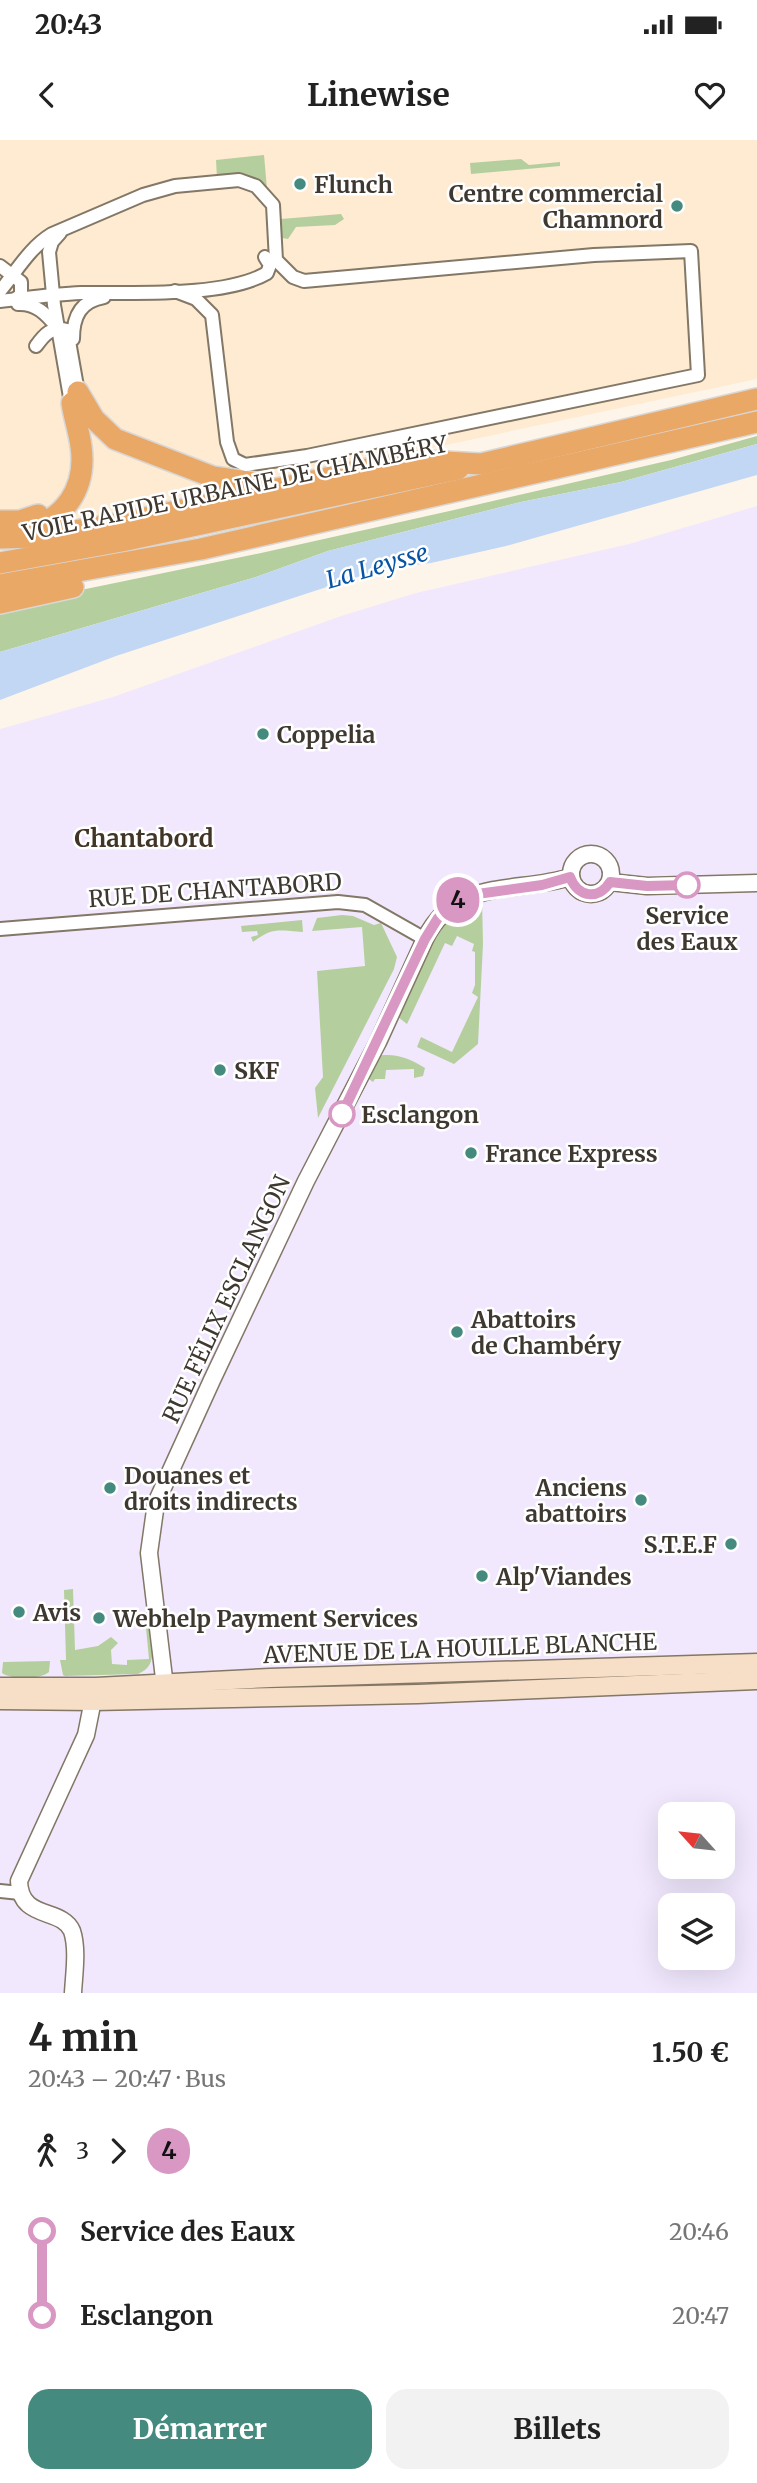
<!DOCTYPE html>
<html lang="fr">
<head>
<meta charset="utf-8">
<style>
  :root { --surface:#fff; --page:#f2f2f2; --text:#222; --muted:#767676; --accent:#458a7e }
  body { margin:0; font-family:Merriweather,serif; background:var(--page); color:var(--text); height:100vh; display:flex; flex-direction:column; font-size:26px; white-space:nowrap }
  * { box-sizing:border-box; margin:0 }
  p { font-size:23px; color:var(--muted) }
  .icon { flex:none; width:38px; height:38px; fill:none; stroke:currentColor; stroke-width:2; stroke-linecap:round; stroke-linejoin:round }
  .map { position:relative; height:1853px; overflow:hidden }
  .panel { display:flex; flex-direction:column; background:var(--surface); flex:1 }
  .panel>* { flex:none }
  .badge { padding:0 14px; border-radius:23px; font-size:24px; line-height:46px }
  .needle { width:46px; rotate:297deg }
  .tools { position:absolute; left:658px; top:1662px; display:grid; gap:14px }
  .tools a { display:grid; place-items:center; width:77px; height:77px; border-radius:14px; background:var(--surface); box-shadow:0 7px 28px #0002; font-size:35px }
  .map>.badge { position:absolute; translate:-50% -50%; box-shadow:0 0 0 4px #fff }
  .legs { display:flex; align-items:center; gap:10px; height:77px; padding:0 28px; font-size:23px }
  .legs p { margin-inline-start:auto }
  .overview { display:flex; align-items:center; justify-content:space-between; height:119px; padding:0 28px }
  h1 { font-size:38px; font-weight:700; line-height:52px }
  .button { display:flex; gap:14px; margin-top:auto; padding:14px 28px }
  .button a { flex:1; height:80px; border-radius:21px; background:var(--accent); color:#fff; font-size:28px; font-weight:700; line-height:80px; text-align:center }
  .button a+a { background:var(--page); color:var(--text) }
  ul { padding:0 28px; list-style:none }
  li { display:flex; align-items:center; gap:24px; height:84px; font-size:26px }
  li i { display:grid; place-items:center; width:10px; height:100%; margin:0 9px; background:currentColor }
  li i::after { content:''; width:18px; height:18px; margin:-9px; border:5px solid; border-radius:50%; background:var(--surface) }
  li p { margin-inline-start:auto }
  li:first-child i { background:linear-gradient(#0000 50%,currentColor 0) }
  li:last-child i { background:linear-gradient(currentColor 50%,#0000 0) }
  .status { display:flex; justify-content:space-between; align-items:center; height:49px; padding:0 35px; background:var(--surface); direction:ltr }
  .status svg { height:19px; fill:currentColor }
  header { display:flex; justify-content:space-between; align-items:center; height:91px; padding:0 28px; background:var(--surface); font-size:32px; font-weight:700 }
  .map>svg:first-child { display:block }
</style>
</head>
<body>
<div class="status"><b>20:43</b><svg viewBox="0 0 49 12"><path d="M0 12V9h3v3zM5 12V6h3v6zM10 12V3h3v9zM15 12V0h3v12zM26 1h20v11H26zM47 4h2v5h-2z"/></svg></div>
<header><svg class="icon" aria-label="back" viewBox="0 0 24 24"><path d="M15 5l-7 7 7 7"/></svg>Linewise<svg class="icon" aria-label="heart" viewBox="0 0 24 24"><path d="M12 20l-8-8c-3-5 5-10 8-4 3-6 11-1 8 4z"/></svg></header>
<div class="map">
<svg width="757" height="1853" viewBox="0 0 757 1853">
  <rect width="100%" height="100%" fill="#fef5ea"/>
  <polygon fill="#feebd2" points="0,0 757,0 757,239 102,378 0,376"/>
  <path fill="#f1e8fe" fill-rule="evenodd" d="M757 366V1853H0V589L113 557 341 476 416 453 629 404ZM670 1675H723V1727H670ZM670 1766H723V1818H670Z"/>
  <g fill="#b4cf9d">
    <polygon points="264,15 267,49 217,38 216,20"/>
    <polygon points="521,19 529,25 560,22 560,26 471,34 470,23"/>
    <polygon points="341,74 344,79 335,85 296,87 288,99 282,98 281,79"/>
    <polygon points="757,296 757,304 621,342 521,362 328,411 256,437 0,512 0,439 37,459 261,413 454,370 671,320"/>
    <polygon points="482,759 483,804 478,904 454,924 417,907 421,897 452,912 478,857 472,853 475,845 475,812 472,811 474,804 457,796 452,806 445,803 407,884 398,877 398,872 445,777"/>
    <polygon points="342,775 353,776 374,785 381,783 397,817 394,829 318,978 315,948 323,937 317,831 365,826 362,787 312,791 317,778"/>
    <path d="M302 780 303 792C280 791 274 786 253 802L251 797 258 795 257 791 242 792 241 786Z"/>
    <path d="M384 915C399 914 413 920 425 928L423 936 414 938V929L386 930 385 939H375L373 942 369 939 368 933 377 916Z"/>
    <path d="M73 1449 75 1510 98 1506 111 1497 118 1503 111 1510 112 1524 127 1525V1520L149 1519 146 1488 150 1490C152 1507 158 1526 138 1534L65 1536 63 1535 60 1520H66L64 1450Z"/>
    <path d="M50 1521 49 1532C39 1540 12 1540 2 1533L3 1522Z"/>
  </g>
  <polygon fill="#c1d7f4" points="757,304 757,335 506,406 431,423 382,429 116,516 0,560 0,512 256,437 328,411 521,362 621,342"/>
  <g fill="none" stroke-linecap="round" stroke-linejoin="round">
    <g stroke="#837766" stroke-width="16">
      <g id="minor">
        <polyline points="60,93 52,102 49,112 54,165 71,263"/>
        <polyline points="0,126 21,142 21,155 14,160"/>
        <path d="M0 151C17 131 29 108 52 94L143 55 175 46 239 40 256 46 273 65 276 120 293 137 304 141 594 115 691 111 698 235 307 316 245 325 233 319 227 302 212 175 196 159 175 151"/>
        <path d="M0 161C27 158 54 154 81 153 131 152 224 158 267 133L270 125 265 117"/>
        <path d="M18 164C36 163 46 174 57 187"/>
        <path d="M73 199C73 177 80 161 104 157"/>
        <path d="M36 206C44 195 51 186 67 190L78 252"/>
        <polyline points="0,789 338,762 365,765 425,799"/>
        <polyline points="0,1751 20,1753"/>
      </g>
    </g>
    <g stroke="#837766" stroke-width="19">
      <g id="tertiary">
        <circle cx="591" cy="734" r="20"/>
        <polyline points="610,742 647,746 757,743"/>
        <path d="M166 1555 149 1413 156 1363 212 1240 306 1041 378 902 425 799C456 737 514 754 571 737"/>
        <path d="M73 1853C74 1834 78 1809 72 1791 62 1767 20 1781 19 1741L86 1595 95 1550"/>
      </g>
    </g>
    <g stroke="#837766" stroke-width="21">
      <g id="secondary">
        <polyline points="0,1547 96,1547 270,1538 757,1523"/>
        <polyline points="0,1560 94,1561 418,1554 757,1540"/>
      </g>
    </g>
    <g stroke="#d8d7d6" stroke-width="24">
      <g id="trunk">
        <polyline points="78,252 94,279 115,299 213,337 255,343 264,348"/>
        <polyline points="0,381 20,381 38,375"/>
        <path d="M23 390C65 381 87 348 81 306 79 291 74 277 72 263"/>
        <polyline points="0,398 38,397 127,382 368,329 426,321 481,324 757,259"/>
        <polyline points="0,423 122,401 458,329"/>
        <polyline points="0,445 201,409 757,282"/>
        <polyline points="0,463 73,447"/>
      </g>
    </g>
    <use href="#minor" stroke="#fff" stroke-width="12"/>
    <use href="#tertiary" stroke="#fff" stroke-width="16"/>
    <use href="#secondary" stroke="#f7dec6" stroke-width="18"/>
    <use href="#trunk" stroke="#eaa867" stroke-width="21"/>
  </g>
  <g fill="none" stroke-linecap="round" stroke-linejoin="round">
    <g stroke="#fff" stroke-width="16">
      <path id="line-1" d="M342 974 425 799 438 778 448 768 470 755 542 745 570 737C578 758 599 760 610 742L647 746 687 745"/>
    </g>
    <use href="#line-1" stroke="#d898c3" stroke-width="10"/>
  </g>
  <g fill="#458a7e" stroke="#fff" stroke-width="2.5">
    <circle cx="300" cy="44" r="7"/>
    <circle cx="677" cy="66" r="7"/>
    <circle cx="263" cy="594" r="7"/>
    <circle cx="220" cy="930" r="7"/>
    <circle cx="471" cy="1013" r="7"/>
    <circle cx="457" cy="1192" r="7"/>
    <circle cx="110" cy="1348" r="7"/>
    <circle cx="641" cy="1360" r="7"/>
    <circle cx="731" cy="1404" r="7"/>
    <circle cx="482" cy="1436" r="7"/>
    <circle cx="19" cy="1472" r="7"/>
    <circle cx="99" cy="1478" r="7"/>
  </g>
  <g fill="#fff" stroke="#d898c3" stroke-width="3.5">
    <circle cx="687" cy="745" r="12"/>
    <circle cx="342" cy="974" r="12"/>
  </g>
  <g text-anchor="middle" dominant-baseline="central" stroke-width="5" stroke-linejoin="round" paint-order="stroke">
    <g font-size="23" font-weight="bold" fill="#3e3831" stroke="#fff" text-anchor="start">
      <text x="314" y="44">Flunch</text>
      <text x="663" y="53" text-anchor="end">Centre commercial<tspan x="663" dy="26">Chamnord</tspan></text>
      <text x="277" y="594">Coppelia</text>
      <text x="234" y="930">SKF</text>
      <text x="485" y="1013">France Express</text>
      <text x="471" y="1179">Abattoirs<tspan x="471" dy="26">de Chambéry</tspan></text>
      <text x="124" y="1335">Douanes et<tspan x="124" dy="26">droits indirects</tspan></text>
      <text x="627" y="1347" text-anchor="end">Anciens<tspan x="627" dy="26">abattoirs</tspan></text>
      <text x="717" y="1404" text-anchor="end">S.T.E.F</text>
      <text x="496" y="1436">Alp'Viandes</text>
      <text x="33" y="1472">Avis</text>
      <text x="113" y="1478">Webhelp Payment Services</text>
    </g>
    <g font-size="23" fill="#3e3831" stroke="#fff">
      <text transform="translate(235 348) rotate(-12)">VOIE RAPIDE URBAINE DE CHAMBÉRY</text>
      <text transform="translate(215 750) rotate(-4)">RUE DE CHANTABORD</text>
      <text transform="translate(226 1159) rotate(-65)">RUE FÉLIX ESCLANGON</text>
      <text transform="translate(460 1508) rotate(-2)">AVENUE DE LA HOUILLE BLANCHE</text>
    </g>
    <g font-size="23" font-weight="bold" fill="#3e3831" stroke="#fff">
      <text x="687" y="775">Service<tspan x="687" dy="26">des Eaux</tspan></text>
      <text x="361" y="974" text-anchor="start">Esclangon</text>
    </g>
    <g font-size="24" font-style="italic" fill="#0754a5" stroke="#fff">
      <text transform="translate(377 426) rotate(-16)">La Leysse</text>
    </g>
    <g font-size="24" font-weight="bold" fill="#403526" stroke="#fff">
      <text x="144" y="698">Chantabord</text>
    </g>
  </g>
</svg>
<div class="tools">
<a><svg class="needle" viewBox="-14 -14 28 28"><path d="M0-13l5 13h-10z" fill="#e53935"/><path d="M0 13l5-13h-10z" fill="#767676"/></svg></a>
<a><svg class="icon" aria-label="layers" viewBox="0 0 24 24"><path d="M12 4l9 5-9 5-9-5zM3 14l9 5 9-5"/></svg></a>
</div>
<b class="badge" style="left:458px;top:760px;background:#d898c3;color:#111">4</b>
</div>
<section class="panel">
<div class="overview"><div><h1>4 min</h1><p>20:43 – 20:47 · Bus</p></div><b>1.50 €</b></div>
<div class="legs"><svg class="icon" aria-label="walk" viewBox="0 0 24 24"><circle cx="13" cy="4" r="2"/><path d="M13 8l-2 6 4 7M11 14l-3 7M7 12l3-4h3l4 4"/></svg>3<svg class="icon" aria-label="forward" viewBox="0 0 24 24"><path d="M9 5l7 7-7 7"/></svg><b class="badge" style="background:#d898c3;color:#111">4</b></div>
<ul>
<li><i style="color:#d898c3"></i><b>Service des Eaux</b><p>20:46</p></li>
<li><i style="color:#d898c3"></i><b>Esclangon</b><p>20:47</p></li>
</ul>
<div class="button"><a>Démarrer</a><a>Billets</a></div>
</section>
</body>
</html>
